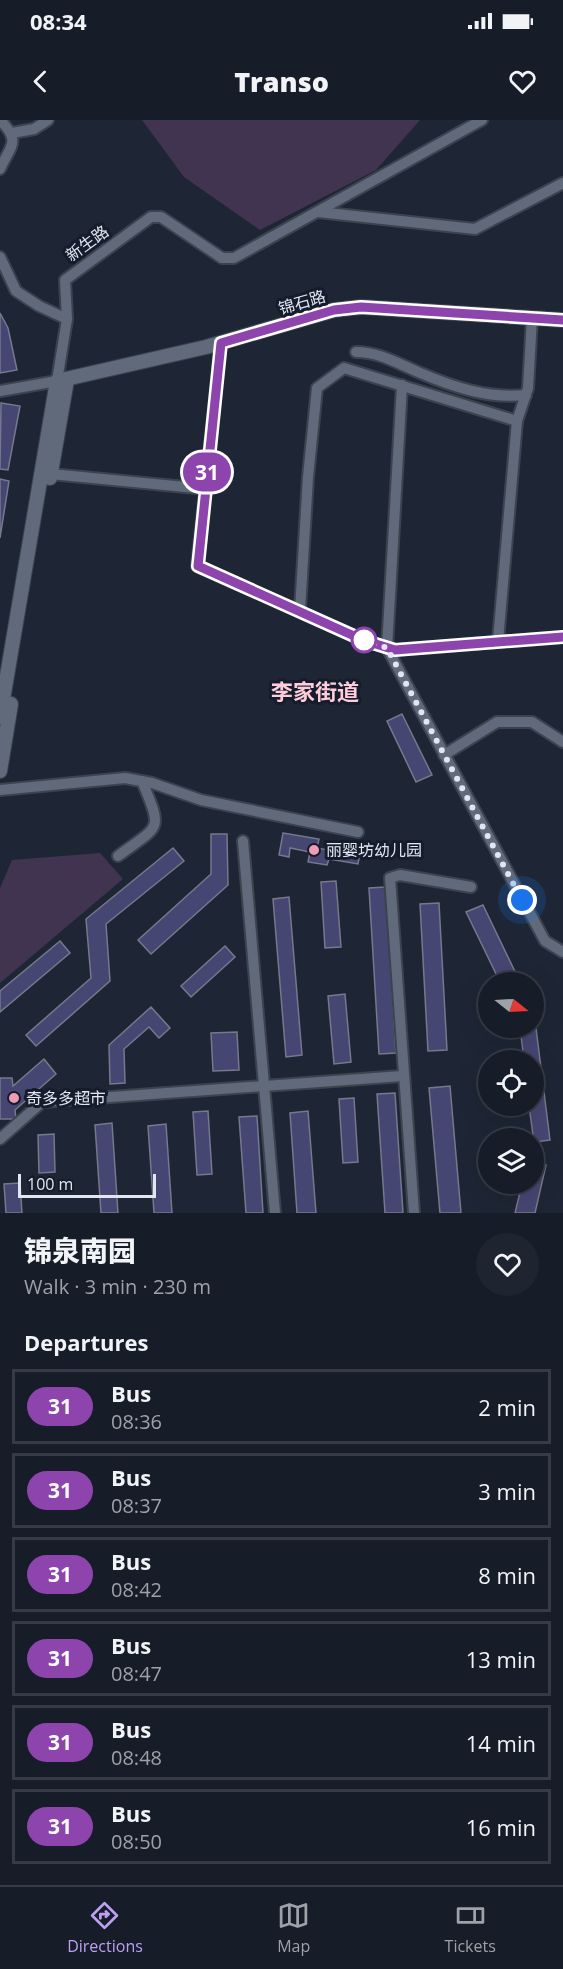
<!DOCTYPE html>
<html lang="en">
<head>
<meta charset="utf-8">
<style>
  :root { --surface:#161c28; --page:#1f2530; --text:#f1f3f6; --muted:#9ea1a8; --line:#353a45; --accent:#bca0f2 }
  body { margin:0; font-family:"Open Sans","Noto Sans SC",sans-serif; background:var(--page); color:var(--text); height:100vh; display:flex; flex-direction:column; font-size:22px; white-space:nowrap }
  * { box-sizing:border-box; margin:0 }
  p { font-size:20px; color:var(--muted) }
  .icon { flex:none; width:33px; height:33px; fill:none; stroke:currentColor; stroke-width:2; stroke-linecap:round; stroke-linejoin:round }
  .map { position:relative; height:1093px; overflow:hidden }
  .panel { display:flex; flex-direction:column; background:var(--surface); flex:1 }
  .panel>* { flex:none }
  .badge { padding:0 12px; border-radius:20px; font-size:21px; line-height:39px }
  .needle { width:39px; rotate:108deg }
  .controls { position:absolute; left:478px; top:852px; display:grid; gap:12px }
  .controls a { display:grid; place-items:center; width:66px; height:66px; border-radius:50%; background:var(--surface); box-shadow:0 6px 24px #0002,0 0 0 2px var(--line); font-size:30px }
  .scale { position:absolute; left:18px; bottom:15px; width:138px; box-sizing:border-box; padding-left:6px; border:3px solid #e1e6f1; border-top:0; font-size:16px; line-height:21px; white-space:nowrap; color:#e1e6f1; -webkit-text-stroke:4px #151c2b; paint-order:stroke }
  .you { position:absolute; width:30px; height:30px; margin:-15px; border:4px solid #fff; border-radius:50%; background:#1a73e8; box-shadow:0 0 0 9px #1a73e833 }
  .map>.badge { position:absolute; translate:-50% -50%; box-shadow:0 0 0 3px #fff }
  h2 { padding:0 24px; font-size:22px; line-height:54px }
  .round { display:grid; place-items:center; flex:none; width:63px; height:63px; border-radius:32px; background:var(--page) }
  .headline { display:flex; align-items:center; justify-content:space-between; height:102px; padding:0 24px }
  h1 { font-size:28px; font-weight:800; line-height:45px }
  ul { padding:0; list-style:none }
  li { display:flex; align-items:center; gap:18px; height:75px; margin:0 12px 9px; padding:0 12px; border:3px solid var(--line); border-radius:0px }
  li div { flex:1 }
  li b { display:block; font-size:22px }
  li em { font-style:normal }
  li .badge { min-width:66px; font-weight:700; text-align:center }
  .status { display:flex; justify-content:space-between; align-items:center; height:42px; padding:0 30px; background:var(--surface); direction:ltr }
  .status svg { height:16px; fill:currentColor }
  header { display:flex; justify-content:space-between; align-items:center; height:78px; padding:0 24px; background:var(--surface); font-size:27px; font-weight:800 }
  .menu { display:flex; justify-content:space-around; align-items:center; height:84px; border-top:2px solid var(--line); background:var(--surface); font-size:16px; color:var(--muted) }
  .menu a { display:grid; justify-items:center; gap:3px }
  .menu .active { color:var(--accent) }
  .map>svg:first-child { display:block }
</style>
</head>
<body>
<div class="status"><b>08:34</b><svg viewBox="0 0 49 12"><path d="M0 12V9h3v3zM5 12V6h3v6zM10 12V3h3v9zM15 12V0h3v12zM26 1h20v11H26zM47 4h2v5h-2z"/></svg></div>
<header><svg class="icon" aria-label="back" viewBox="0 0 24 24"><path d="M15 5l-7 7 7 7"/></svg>Transo<svg class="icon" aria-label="heart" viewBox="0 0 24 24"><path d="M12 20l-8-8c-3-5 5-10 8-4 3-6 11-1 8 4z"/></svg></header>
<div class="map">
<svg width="563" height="1093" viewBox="0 0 563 1093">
  <rect width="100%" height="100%" fill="#1e2635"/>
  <g fill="#403451">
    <polygon points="142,0 420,0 376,50 260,110 184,57"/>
    <polygon points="100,733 123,759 0,863 0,768 12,740"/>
  </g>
  <g fill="#464673" stroke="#76788b" stroke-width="1.5">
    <polygon points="0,193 8,208 17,250 0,253"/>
    <polygon points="1,283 20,286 8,350 0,349"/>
    <polygon points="0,359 9,361 0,418"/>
    <polygon points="402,594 432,655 416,662 387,601"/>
    <polygon points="283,713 319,719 317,728 338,732 339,723 361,727 358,744 329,739 327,745 308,742 310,732 290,728 289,737 279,735"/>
    <polygon points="211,714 227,714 228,765 151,834 138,820 211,754"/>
    <polygon points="173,728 184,741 106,804 110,861 36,926 26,915 91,858 86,799"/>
    <polygon points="336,761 341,827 325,828 321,762"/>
    <polygon points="386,767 396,933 379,934 369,768"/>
    <polygon points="289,777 302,935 286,937 273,779"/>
    <polygon points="439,783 447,930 428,931 420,784"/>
    <polygon points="483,785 520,862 500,862 466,792"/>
    <polygon points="60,821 70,833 0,892 0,871"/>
    <polygon points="225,826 235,837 191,877 181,866"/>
    <polygon points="345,874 351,942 334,944 328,876"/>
    <polygon points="151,887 170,908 159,918 149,907 124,929 125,963 110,964 109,925"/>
    <polygon points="534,892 550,1020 534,1022 529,986 534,986 534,940 524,940 520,908 534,908"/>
    <polygon points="237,912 239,950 213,951 211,913"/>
    <polygon points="44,939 56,954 15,990 16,999 0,999 0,958 12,958 13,966"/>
    <polygon points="450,966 461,1093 440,1093 429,968"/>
    <polygon points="395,973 403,1093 385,1093 377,974"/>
    <polygon points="354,978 358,1042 343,1043 339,979"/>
    <polygon points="208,991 212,1054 197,1055 193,992"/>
    <polygon points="308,991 316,1093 297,1093 290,993"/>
    <polygon points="257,996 263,1093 246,1093 239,997"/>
    <polygon points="112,1003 118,1093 101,1093 95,1005"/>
    <polygon points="166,1004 172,1093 154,1093 148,1006"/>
    <polygon points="54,1014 55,1052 39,1053 38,1015"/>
    <polygon points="534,1042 546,1045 535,1093 515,1093 522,1064 534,1064"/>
    <polygon points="20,1063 22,1093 6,1093 4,1064"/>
  </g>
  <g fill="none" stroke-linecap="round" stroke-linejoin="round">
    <g stroke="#3c434f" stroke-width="14">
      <g id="minor">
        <path d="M0 0C22 22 10 26 0 49"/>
        <polyline points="12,13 34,9 48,0"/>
        <polyline points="318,92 475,109 563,63"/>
        <polyline points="0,137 16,171 39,186 67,199"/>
        <polyline points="221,223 197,446 363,520 395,530 563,517"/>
        <path d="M356 232C379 232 397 243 418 252 453 267 488 279 526 275"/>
        <polyline points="402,265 387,528 545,821 563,832"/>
        <polyline points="0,271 57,261 67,199 65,160 151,97 161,97 222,138 234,138 482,0"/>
        <polyline points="51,354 206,369"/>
        <polyline points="300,490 308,357 317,268 344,248 517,301"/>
        <polyline points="498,521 517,301 528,268 532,198"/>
        <polyline points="444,635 497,602 532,602 563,622"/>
        <polyline points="0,670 125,658 152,663 201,680 358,712"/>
        <polyline points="243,721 275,1093"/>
        <path d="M118 736C161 704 163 712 142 661"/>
        <polyline points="0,1019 42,982 402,956"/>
        <polyline points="414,1093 390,758 400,755 471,767"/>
      </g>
    </g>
    <g stroke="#3c434f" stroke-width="16">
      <g id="tertiary">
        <polyline points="50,358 67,260"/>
        <polyline points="0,597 57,261 206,227 334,190 361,187 563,200"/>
        <polyline points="0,651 11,584"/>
      </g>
    </g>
    <use href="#minor" stroke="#606a7b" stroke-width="10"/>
    <use href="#tertiary" stroke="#606a7b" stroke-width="14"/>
  </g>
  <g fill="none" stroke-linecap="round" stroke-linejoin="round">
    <g stroke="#fff" stroke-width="14">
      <polyline id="line" points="563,200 361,187 334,190 221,223 198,446 363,520 395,530 563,517"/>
    </g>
    <use href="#line" stroke="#8e44ad" stroke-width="9"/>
    <polyline stroke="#e1e6f1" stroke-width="6" stroke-dasharray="0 10.8" points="364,520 387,528 522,780"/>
  </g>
  <circle fill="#fff" stroke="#8e44ad" stroke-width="3" cx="364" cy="520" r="12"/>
  <g fill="#f09ab5" stroke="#151c2b" stroke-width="2">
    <circle cx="314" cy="730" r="6"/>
    <circle cx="14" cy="978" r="6"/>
  </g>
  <g text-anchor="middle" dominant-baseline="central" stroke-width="6" stroke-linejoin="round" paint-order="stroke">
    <g font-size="16" fill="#e1e6f1" stroke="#151c2b">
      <text transform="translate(87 123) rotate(-36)">新生路</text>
      <text transform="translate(302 182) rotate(-16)">锦石路</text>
    </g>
    <g font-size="16" fill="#e1e6f1" stroke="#151c2b" text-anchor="start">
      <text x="326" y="730">丽婴坊幼儿园</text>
      <text x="26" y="978">奇多多超市</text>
    </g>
    <g font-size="22" font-weight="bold" fill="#ffccda" stroke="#151c2b">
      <text x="315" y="571">李家街道</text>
    </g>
  </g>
</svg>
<div class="controls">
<a><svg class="needle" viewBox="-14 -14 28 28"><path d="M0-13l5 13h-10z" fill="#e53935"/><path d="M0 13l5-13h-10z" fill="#9ea1a8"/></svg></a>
<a><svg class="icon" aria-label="locate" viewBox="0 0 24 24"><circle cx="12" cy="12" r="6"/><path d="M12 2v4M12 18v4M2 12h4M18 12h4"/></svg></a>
<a><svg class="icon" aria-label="layers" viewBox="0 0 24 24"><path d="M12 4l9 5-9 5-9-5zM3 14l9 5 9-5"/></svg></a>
</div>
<div class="scale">100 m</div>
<div class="you" style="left:522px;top:780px"></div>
<b class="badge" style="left:207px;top:352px;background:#8e44ad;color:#fff">31</b>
</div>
<section class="panel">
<div class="headline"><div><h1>锦泉南园</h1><p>Walk · 3 min · 230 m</p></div><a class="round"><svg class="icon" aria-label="heart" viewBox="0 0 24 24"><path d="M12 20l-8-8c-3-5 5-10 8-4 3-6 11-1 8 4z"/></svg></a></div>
<h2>Departures</h2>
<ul>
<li><span class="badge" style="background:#8e44ad;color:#fff">31</span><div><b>Bus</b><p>08:36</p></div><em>2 min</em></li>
<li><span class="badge" style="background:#8e44ad;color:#fff">31</span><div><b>Bus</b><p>08:37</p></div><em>3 min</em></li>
<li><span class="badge" style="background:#8e44ad;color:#fff">31</span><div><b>Bus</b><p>08:42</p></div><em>8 min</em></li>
<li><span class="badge" style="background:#8e44ad;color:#fff">31</span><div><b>Bus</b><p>08:47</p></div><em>13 min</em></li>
<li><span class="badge" style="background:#8e44ad;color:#fff">31</span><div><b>Bus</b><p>08:48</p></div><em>14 min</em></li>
<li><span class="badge" style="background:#8e44ad;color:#fff">31</span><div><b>Bus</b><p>08:50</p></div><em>16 min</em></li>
</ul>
</section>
<nav class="menu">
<a class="active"><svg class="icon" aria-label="directions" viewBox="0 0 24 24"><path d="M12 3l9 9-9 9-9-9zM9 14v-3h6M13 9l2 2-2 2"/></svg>Directions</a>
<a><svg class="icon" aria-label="map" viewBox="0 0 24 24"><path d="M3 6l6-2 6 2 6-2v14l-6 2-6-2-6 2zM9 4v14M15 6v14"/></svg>Map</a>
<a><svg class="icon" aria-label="tickets" viewBox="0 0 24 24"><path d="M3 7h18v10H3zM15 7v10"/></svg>Tickets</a>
</nav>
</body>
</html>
